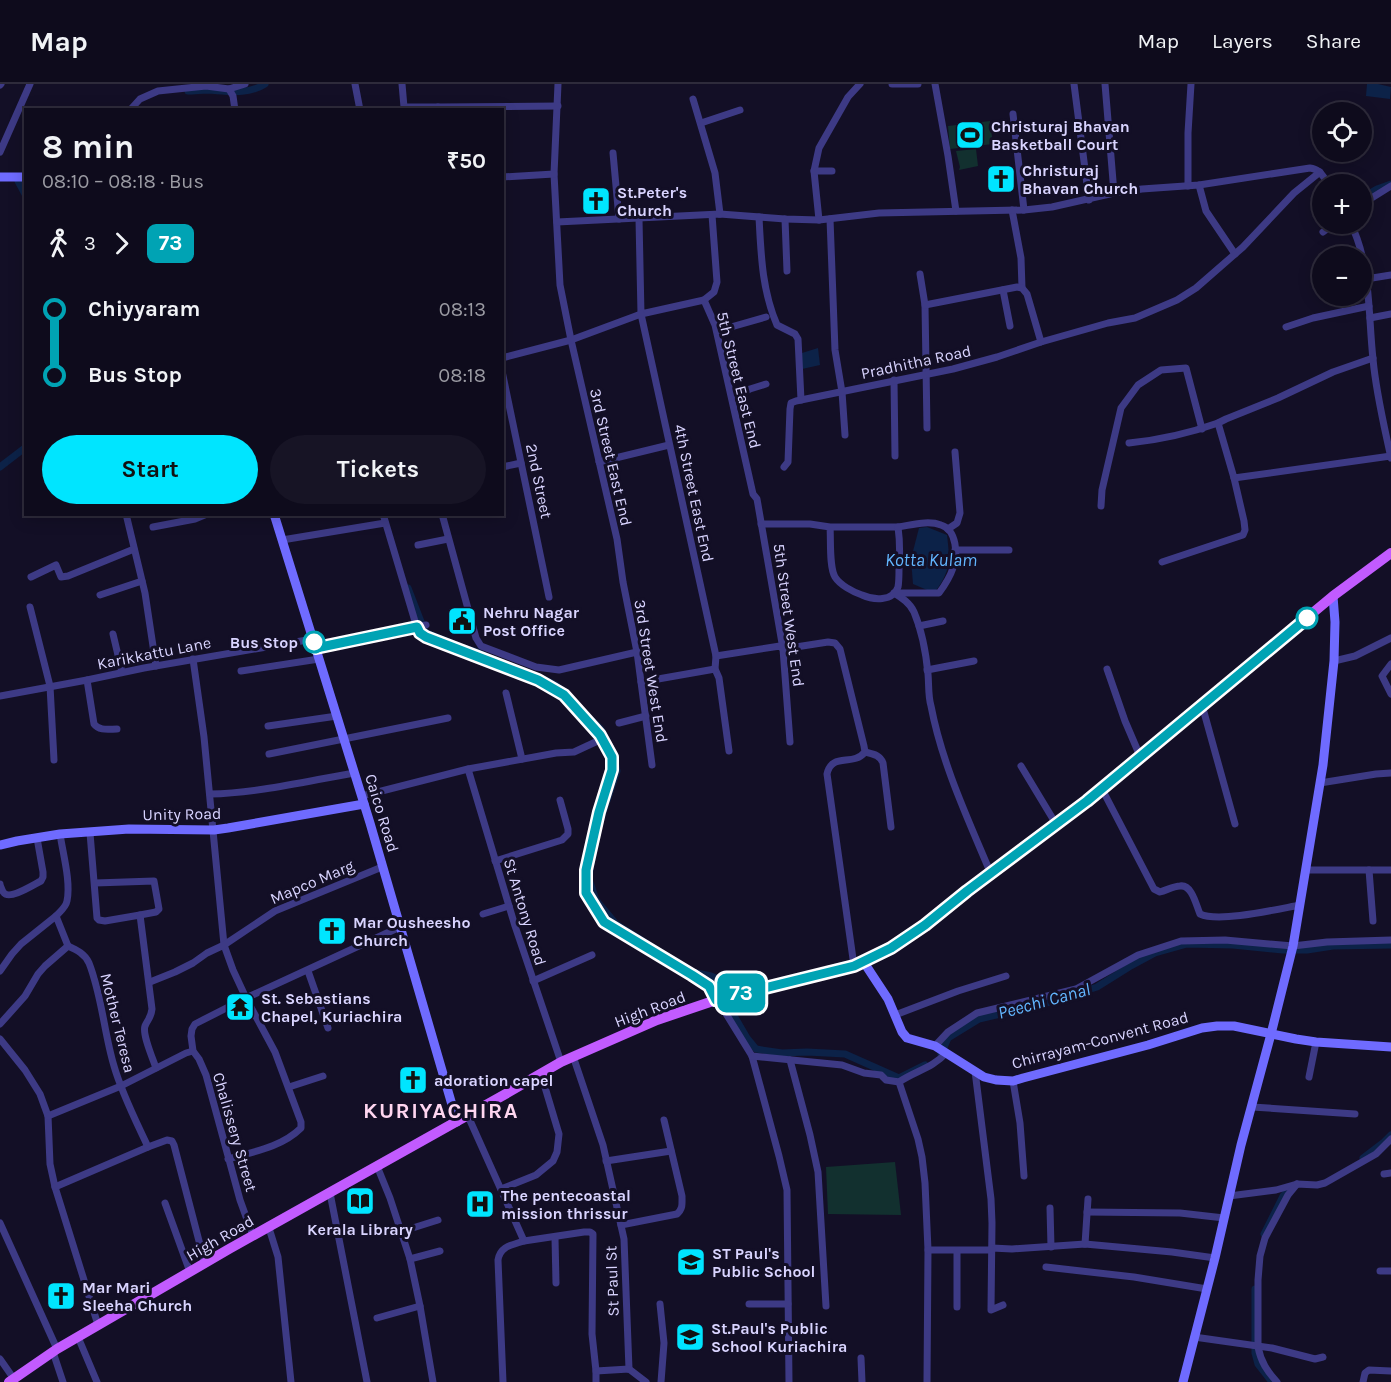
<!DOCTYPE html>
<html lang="en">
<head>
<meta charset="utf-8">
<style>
  :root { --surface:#0e0b1c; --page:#171425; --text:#f1f3f6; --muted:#9b9ba3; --line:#2e2b3b; --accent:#00e5ff }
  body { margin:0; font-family:Karla,sans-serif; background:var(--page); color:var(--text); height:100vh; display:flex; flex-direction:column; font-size:22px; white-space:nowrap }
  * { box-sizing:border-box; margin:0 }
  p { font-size:20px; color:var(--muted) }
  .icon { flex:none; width:33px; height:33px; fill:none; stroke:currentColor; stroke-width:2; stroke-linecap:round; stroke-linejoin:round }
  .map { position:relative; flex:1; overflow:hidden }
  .sheet { position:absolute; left:24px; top:24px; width:480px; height:408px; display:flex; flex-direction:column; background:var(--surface); border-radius:0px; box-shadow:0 3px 15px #0003,0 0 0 2px var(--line) }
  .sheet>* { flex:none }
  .badge { padding:0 12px; border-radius:9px; font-size:21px; line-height:39px }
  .buttons { position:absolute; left:1312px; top:18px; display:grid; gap:12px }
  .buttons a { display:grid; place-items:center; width:60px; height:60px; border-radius:50%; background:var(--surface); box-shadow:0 3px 15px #0003,0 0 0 2px var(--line); font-size:30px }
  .map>.badge { position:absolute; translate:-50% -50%; box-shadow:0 0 0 3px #fff }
  .legs { display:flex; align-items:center; gap:9px; height:66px; padding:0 18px; font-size:20px }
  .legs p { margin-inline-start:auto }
  .headline { display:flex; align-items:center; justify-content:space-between; height:102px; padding:0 18px }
  h1 { font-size:33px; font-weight:700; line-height:45px }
  .button { display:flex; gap:12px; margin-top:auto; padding:12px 18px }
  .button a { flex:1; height:69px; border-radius:36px; background:var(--accent); color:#111; font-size:24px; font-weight:700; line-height:69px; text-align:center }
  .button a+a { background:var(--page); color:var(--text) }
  ul { padding:0 18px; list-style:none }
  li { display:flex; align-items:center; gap:21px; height:66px; font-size:22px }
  li i { display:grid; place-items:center; width:9px; height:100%; margin:0 8px; background:currentColor }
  li i::after { content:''; width:15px; height:15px; margin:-8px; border:4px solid; border-radius:50%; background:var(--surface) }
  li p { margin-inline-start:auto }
  li:first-child i { background:linear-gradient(#0000 50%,currentColor 0) }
  li:last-child i { background:linear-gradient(currentColor 50%,#0000 0) }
  header { display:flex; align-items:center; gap:36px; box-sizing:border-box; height:84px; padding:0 30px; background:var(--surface); border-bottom:2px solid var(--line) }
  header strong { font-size:28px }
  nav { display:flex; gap:33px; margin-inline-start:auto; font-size:21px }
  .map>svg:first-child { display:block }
</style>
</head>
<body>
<header>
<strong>Map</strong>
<nav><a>Map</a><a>Layers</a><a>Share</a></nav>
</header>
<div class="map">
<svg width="1391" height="1298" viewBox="0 0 1391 1298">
  <rect width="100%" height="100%" fill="#130f26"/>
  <g fill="#12302f">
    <polygon points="990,37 993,60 950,65 948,42"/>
    <polygon points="976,65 978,82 959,86 960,83 956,67"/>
    <polygon points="895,1078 901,1131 828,1130 826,1083"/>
  </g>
  <g fill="#0c2248">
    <polygon points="1367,0 1378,0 1391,3 1390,15 1366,12"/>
    <polygon points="818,264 820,281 802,285 802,269"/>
    <path d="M927 443 947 451C950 477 951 487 934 509L913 500 911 475 919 444Z"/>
  </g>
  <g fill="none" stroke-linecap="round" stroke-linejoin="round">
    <g stroke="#0c2248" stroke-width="7">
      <path d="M188 7C195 7 201 6 208 6 227 7 248 11 265 0"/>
      <polyline points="18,97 26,112"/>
      <polyline points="1362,114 1377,105 1391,100"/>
      <polyline points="0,383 26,363"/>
      <polyline points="408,504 425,548 460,563 478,568 491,575"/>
      <polyline points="543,595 556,601 564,609"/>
      <polyline points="576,621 601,645 613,668 617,687 601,734"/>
      <polyline points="592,771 589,795 596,816 616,840 692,888 711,892 723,897"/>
      <polyline points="733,930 747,954 756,965 782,969 807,968 845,970 899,994 925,981"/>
      <polyline points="941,970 948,954 979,935 1044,920 1097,903 1129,883 1155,869 1187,860 1233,861 1283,866 1307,866 1333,862 1391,861"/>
      <polyline points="1363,1074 1384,1058 1391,1051"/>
      <polyline points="1264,1150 1283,1112 1289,1105"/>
      <polyline points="1255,1205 1255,1269 1258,1280 1272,1298"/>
    </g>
    <g stroke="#3d3a85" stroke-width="7">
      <polyline points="355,0 360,26"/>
      <polyline points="402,0 404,23 438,23 438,26"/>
      <polyline points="558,0 554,90 560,201 571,256 617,455 623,498 637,568 652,681"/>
      <polyline points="892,0 918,0"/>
      <polyline points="935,0 948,72 956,127"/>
      <polyline points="1074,0 1089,116"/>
      <polyline points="1105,0 1114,109"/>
      <polyline points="0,1 1,0"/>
      <polyline points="229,5 233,12 235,26"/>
      <polyline points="693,15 715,89 720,130"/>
      <polyline points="438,23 558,22"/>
      <polyline points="130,26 140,15 158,7 206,2 229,5 245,0"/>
      <polyline points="1013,30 1024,126"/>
      <polyline points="701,39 740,26"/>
      <polyline points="0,68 30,0"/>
      <polyline points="613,69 619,135"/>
      <polyline points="814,87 819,136"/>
      <polyline points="832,87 814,87 819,64 848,13 860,0"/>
      <polyline points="502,93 554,90"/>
      <polyline points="1199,101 1206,127 1235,170"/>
      <polyline points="1188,102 1188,49 1191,0"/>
      <polyline points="1362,120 1391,102"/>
      <polyline points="1012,126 1021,174 1022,204"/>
      <path d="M759 133C761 171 762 206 777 241L795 250 798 255 801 316"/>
      <polyline points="639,135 641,230 704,216 715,241 753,410 757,415 783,565 790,658"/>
      <polyline points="785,135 787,187"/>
      <polyline points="830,135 835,266 842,308 845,351"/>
      <path d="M557 138 720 130 785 135 819 136 879 129 1024 126 1052 123 1114 109 1142 105 1199 101 1310 84C1320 85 1323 93 1329 100"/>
      <path d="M1351 140C1371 181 1368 229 1373 275 1376 309 1384 341 1391 374"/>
      <polyline points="1323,148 1334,140"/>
      <polyline points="920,190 925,221 927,344"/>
      <polyline points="1366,195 1391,191"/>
      <polyline points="1003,206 1010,242"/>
      <polyline points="704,216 714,208 717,198 712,131"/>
      <polyline points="925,221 1017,203 1022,204 1027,210 1041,258"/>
      <polyline points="1370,234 1391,230"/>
      <polyline points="1286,243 1313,234 1369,222"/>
      <polyline points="717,247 766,233"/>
      <polyline points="502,274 571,256 641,230 716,572 715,585 719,594 729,667"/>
      <polyline points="1373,274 1333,288 1278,314 1226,335 1218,339 1234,394 1391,372"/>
      <polyline points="502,287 549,513"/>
      <polyline points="894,296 895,372"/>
      <polyline points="732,313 750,305 766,300"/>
      <path d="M1129 359C1159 356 1190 349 1218 339"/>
      <polyline points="599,378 669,361"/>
      <polyline points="502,383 521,379"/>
      <polyline points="784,383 788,378 790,325 791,319 796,317 953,285 997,273 1041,258 1108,239 1135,234 1177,216 1196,204 1243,163 1294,109 1320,88"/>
      <polyline points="1101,422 1102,406 1121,324 1138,301 1161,286 1186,284 1202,345"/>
      <polyline points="126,430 145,509 156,582"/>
      <polyline points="383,430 417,544 420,549 426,553 539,596 564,611 600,651 612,673 612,686 599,728 586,786 587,809 604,838 709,902 752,972 779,1072 787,1106 789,1298"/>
      <polyline points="442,430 476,554 481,562 536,583 559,586 637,568"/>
      <path d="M761 440H810L830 443C831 456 829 483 835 493 840 501 853 508 862 511 873 516 893 518 898 503 899 498 899 490 899 485 900 470 900 457 898 443H830"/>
      <polyline points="153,443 195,435 207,430"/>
      <polyline points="948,445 957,439 960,429 955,368"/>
      <polyline points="282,456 385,439"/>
      <polyline points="418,461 448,455"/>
      <polyline points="955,466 1009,466"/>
      <polyline points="1162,478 1243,451 1245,446 1244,437 1234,394"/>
      <polyline points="31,493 56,481 61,493 68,492 134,465"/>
      <path d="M894 509C902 514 910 519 914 528 922 547 926 569 928 590 929 601 928 612 931 622 942 680 968 735 991 790"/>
      <path d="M894 509H939C945 501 950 493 953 484 958 471 957 446 941 441 928 436 912 441 898 443"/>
      <polyline points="100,511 142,497"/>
      <polyline points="30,523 50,602 54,676"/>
      <polyline points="919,542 943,537"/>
      <polyline points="113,550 122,588"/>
      <polyline points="316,564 426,541"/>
      <path d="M716 572 780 562 783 565 828 558 835 559 840 565 864 662 865 668C853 683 832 668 827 690L854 882"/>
      <polyline points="193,575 204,653 224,861 233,886 246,914 400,843"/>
      <polyline points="1334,577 1355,572 1391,554"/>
      <polyline points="1391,580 1382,592 1391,610"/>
      <polyline points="1107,585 1125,637 1140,672"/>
      <polyline points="927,586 974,577"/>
      <polyline points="241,587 319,575"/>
      <path d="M87 596 94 640C99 647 109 645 117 645"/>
      <polyline points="641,598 715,585"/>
      <polyline points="506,609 522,675"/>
      <polyline points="0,612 87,596 144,584 313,555"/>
      <polyline points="1202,621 1235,740"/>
      <polyline points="619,639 646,632"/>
      <polyline points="268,642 337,632"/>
      <path d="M865 668C873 670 880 671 883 679L891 743"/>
      <polyline points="269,670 448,634"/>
      <polyline points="1021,682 1056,740"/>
      <polyline points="468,685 515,842 561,978"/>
      <polyline points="1320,699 1376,690 1391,689"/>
      <path d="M1102 705 1154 805 1160 808C1167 806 1174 802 1180 802 1192 800 1196 821 1200 830 1219 839 1278 825 1300 821"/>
      <path d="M210 710C258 709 307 697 354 689"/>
      <polyline points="362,712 468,685 556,669 574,668 602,655"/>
      <path d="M90 749 97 834 99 836 105 837 140 831 152 925C151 934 148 935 145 942 142 950 153 975 156 984"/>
      <polyline points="495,777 562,756 568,750 568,745 560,716"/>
      <polyline points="1306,786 1391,786"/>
      <polyline points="1369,786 1373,837"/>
      <polyline points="95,799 154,797 159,825 156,828 140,831"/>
      <path d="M0 800C0 801 3 809 4 809 10 816 33 801 41 797L43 793V788L37 754"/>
      <polyline points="483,830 509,822"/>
      <path d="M56 832C60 828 66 823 67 817 71 798 63 770 60 750"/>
      <path d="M68 862C77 866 85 870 89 879 102 912 104 949 114 982 122 1010 136 1037 148 1063"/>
      <polyline points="0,887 12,870 21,860 56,832 68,862 45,882 38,890 25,912 0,940"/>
      <polyline points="308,887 328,944"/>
      <polyline points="533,897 592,871"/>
      <polyline points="150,898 175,888 193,879 207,869 224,861 275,827 382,783"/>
      <polyline points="895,931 958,907 1006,892"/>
      <polyline points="0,955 25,986 40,1010 48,1032 50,1080 55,1103 98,1241"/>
      <polyline points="935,962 948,948 977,929 1076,905 1138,871 1181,857 1225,856 1293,862 1327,858 1391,856"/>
      <polyline points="573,972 603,1061 624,1155 629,1285"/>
      <polyline points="752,972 842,981 864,989 881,991 886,996 899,998 918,1055 922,1073 925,1099 928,1166 927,1298"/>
      <polyline points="790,976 810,1051 818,1088 826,1222"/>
      <polyline points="975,987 991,1115 992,1139 991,1226 1003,1221"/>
      <polyline points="1309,993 1316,958"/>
      <polyline points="1013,997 1020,1039 1024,1092"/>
      <path d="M899 998C915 987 933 984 946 969"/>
      <polyline points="289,1003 323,992"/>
      <polyline points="1252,1023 1355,1030"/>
      <polyline points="48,1032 121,1002 186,969 193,967"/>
      <path d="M468 1032 524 1157C512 1161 500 1162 498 1176L503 1298"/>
      <path d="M228 1075C253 1068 282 1063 301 1044V1038L275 968 246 914 195 940 192 945 191 952 193 967 199 975 206 991 240 1116 253 1152"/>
      <polyline points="606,1077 671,1067"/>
      <polyline points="377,1082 390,1114 410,1175 420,1222 433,1298"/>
      <polyline points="1384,1090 1391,1089"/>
      <polyline points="55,1103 148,1063 167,1056 172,1057 174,1061 205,1180"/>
      <polyline points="501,1105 536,1091 553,1077 557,1068 559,1050 541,990"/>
      <polyline points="330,1109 367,1298"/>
      <polyline points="1229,1112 1276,1106 1297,1100 1317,1101 1325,1099 1376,1070 1391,1055"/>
      <polyline points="165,1119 190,1188"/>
      <polyline points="1050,1124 1051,1163"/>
      <polyline points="1087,1128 1180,1129 1224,1134"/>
      <polyline points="0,1139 57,1265"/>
      <path d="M621 1141 677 1130C683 1125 682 1120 682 1112L664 1036"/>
      <polyline points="269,1144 278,1173 291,1298"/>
      <polyline points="400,1148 438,1136"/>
      <polyline points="555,1154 556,1199"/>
      <polyline points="524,1157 584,1148 590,1148 593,1150 592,1250 596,1287 596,1298"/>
      <polyline points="1085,1160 1088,1115"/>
      <polyline points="992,1164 1012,1165 1085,1160 1172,1168 1215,1174"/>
      <polyline points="928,1166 992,1166"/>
      <polyline points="410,1175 440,1167"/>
      <polyline points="1046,1183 1134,1193 1207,1205"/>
      <polyline points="1380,1187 1391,1187"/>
      <polyline points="660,1220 664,1259 661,1298"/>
      <polyline points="749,1220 788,1220"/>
      <polyline points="957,1223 957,1167"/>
      <polyline points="377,1234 420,1222"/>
      <polyline points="78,1253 97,1298"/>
      <polyline points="1194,1253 1272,1264 1315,1275 1323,1273"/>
      <polyline points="53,1268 63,1298"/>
      <polyline points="861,1274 862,1298"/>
      <polyline points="0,1275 14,1295"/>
      <polyline points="596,1287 629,1285 646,1298"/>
      <path d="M1277 1298C1267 1287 1261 1278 1258 1263V1196L1260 1172 1265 1154 1288 1111 1297 1100"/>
      <polyline points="1363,1298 1365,1289 1369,1286 1391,1287"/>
    </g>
    <g stroke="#6f6bff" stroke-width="9">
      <polyline points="0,93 26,93"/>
      <polyline points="274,430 370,739 457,1038"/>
      <polyline points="0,761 17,757 60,750 129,745 214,746 228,744 364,720"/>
      <polyline points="863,877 888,915 902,948 907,954 935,962 984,993 996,996 1013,997 1023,994 1148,961 1202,944 1217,942 1234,942 1296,955 1316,958 1391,963"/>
      <polyline points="1183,1298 1215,1174 1241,1061 1271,950 1293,862 1323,681 1334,577 1335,538 1333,512"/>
    </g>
    <polyline stroke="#c25bff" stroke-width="10" points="9,1298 57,1265 229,1165 509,1008 561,978 657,936 716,916 854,882 891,864 925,841 967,807 1087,717 1333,512 1391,469"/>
  </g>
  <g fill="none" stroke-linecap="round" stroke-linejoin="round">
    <g stroke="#fff" stroke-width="14">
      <polyline id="line-1" points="314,558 316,564 417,543 420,549 426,553 538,596 564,611 600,651 612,673 612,686 599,728 586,786 586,809 604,838 692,891 709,902 716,916 854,882 891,864 925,841 967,807 1087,717 1307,534"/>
    </g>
    <use href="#line-1" stroke="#00a3b4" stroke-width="9"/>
  </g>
  <defs>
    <g id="stadium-square" transform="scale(1.5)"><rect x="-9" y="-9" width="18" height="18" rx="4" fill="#00e5ff" stroke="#130f26"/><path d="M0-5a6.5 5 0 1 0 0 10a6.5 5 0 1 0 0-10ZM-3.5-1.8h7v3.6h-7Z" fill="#111"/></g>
    <g id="church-square" transform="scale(1.5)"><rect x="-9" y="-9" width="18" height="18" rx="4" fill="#00e5ff" stroke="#130f26"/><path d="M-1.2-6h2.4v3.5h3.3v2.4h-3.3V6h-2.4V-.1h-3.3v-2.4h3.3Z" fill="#111"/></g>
    <g id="civic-square" transform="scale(1.5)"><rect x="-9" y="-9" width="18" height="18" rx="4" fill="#00e5ff" stroke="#130f26"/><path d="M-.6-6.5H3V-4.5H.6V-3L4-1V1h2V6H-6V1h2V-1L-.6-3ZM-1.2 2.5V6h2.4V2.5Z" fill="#111"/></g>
    <g id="temple-square" transform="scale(1.5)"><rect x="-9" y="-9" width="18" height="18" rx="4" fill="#00e5ff" stroke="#130f26"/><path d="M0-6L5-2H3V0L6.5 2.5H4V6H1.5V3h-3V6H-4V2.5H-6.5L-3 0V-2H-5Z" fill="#111"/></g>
    <g id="library-square" transform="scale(1.5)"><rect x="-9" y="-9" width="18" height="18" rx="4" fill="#00e5ff" stroke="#130f26"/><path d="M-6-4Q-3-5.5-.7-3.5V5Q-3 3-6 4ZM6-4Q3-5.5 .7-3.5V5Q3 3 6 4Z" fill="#111"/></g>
    <g id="hospital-square" transform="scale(1.5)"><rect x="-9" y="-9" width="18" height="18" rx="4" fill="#00e5ff" stroke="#130f26"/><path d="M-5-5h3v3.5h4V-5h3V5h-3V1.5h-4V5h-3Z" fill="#111"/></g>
    <g id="school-square" transform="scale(1.5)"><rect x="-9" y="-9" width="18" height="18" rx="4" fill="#00e5ff" stroke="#130f26"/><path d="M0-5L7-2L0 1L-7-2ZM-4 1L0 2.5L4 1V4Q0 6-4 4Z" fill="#111"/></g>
  </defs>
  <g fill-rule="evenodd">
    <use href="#stadium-square" x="970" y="51"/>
    <use href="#church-square" x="1001" y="95"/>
    <use href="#church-square" x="596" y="117"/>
    <use href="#civic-square" x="462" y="537"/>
    <use href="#church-square" x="332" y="847"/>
    <use href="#temple-square" x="240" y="923"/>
    <use href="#church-square" x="413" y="996"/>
    <use href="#library-square" x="360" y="1117"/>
    <use href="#hospital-square" x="480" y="1120"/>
    <use href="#school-square" x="691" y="1178"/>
    <use href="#church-square" x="61" y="1212"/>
    <use href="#school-square" x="690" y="1253"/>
  </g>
  <g fill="#fff" stroke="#00a3b4" stroke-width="3">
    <circle cx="1307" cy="534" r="10"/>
    <circle cx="314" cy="558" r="10"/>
  </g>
  <g text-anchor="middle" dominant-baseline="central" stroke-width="6" stroke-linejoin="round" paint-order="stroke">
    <g font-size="16" font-weight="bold" fill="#d9d4ff" stroke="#130f26" text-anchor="start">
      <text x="991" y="42">Christuraj Bhavan<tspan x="991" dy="18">Basketball Court</tspan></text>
      <text x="1022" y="86">Christuraj<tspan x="1022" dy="18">Bhavan Church</tspan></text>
      <text x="617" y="108">St.Peter's<tspan x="617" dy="18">Church</tspan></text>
      <text x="483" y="528">Nehru Nagar<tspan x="483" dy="18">Post Office</tspan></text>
      <text x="353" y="838">Mar Ousheesho<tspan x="353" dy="18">Church</tspan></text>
      <text x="261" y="914">St. Sebastians<tspan x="261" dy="18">Chapel, Kuriachira</tspan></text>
      <text x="434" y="996">adoration capel</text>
      <text x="501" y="1111">The pentecoastal<tspan x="501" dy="18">mission thrissur</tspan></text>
      <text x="360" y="1145" text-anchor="middle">Kerala Library</text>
      <text x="712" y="1169">ST Paul's<tspan x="712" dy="18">Public School</tspan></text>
      <text x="82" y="1203">Mar Mari<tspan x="82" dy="18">Sleeha Church</tspan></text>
      <text x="711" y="1244">St.Paul's Public<tspan x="711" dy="18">School Kuriachira</tspan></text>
    </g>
    <g font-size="16" fill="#d9d4ff" stroke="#130f26">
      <text transform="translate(916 278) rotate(-12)">Pradhitha Road</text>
      <text transform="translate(739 296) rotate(76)">5th Street East End</text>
      <text transform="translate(611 373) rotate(77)">3rd Street East End</text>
      <text transform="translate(539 397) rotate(78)">2nd Street</text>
      <text transform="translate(694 409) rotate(78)">4th Street East End</text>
      <text transform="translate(789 531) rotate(82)">5th Street West End</text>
      <text transform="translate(154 569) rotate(-11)">Karikkattu Lane</text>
      <text transform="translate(651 587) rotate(81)">3rd Street West End</text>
      <text transform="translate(382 729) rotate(73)">Caico Road</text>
      <text transform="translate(182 730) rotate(-1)">Unity Road</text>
      <text transform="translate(312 798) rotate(-23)">Mapco Marg</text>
      <text transform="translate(525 828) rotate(73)">St Antony Road</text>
      <text transform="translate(650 925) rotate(-21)">High Road</text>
      <text transform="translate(118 939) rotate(76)">Mother Teresa</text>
      <text transform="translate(1100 956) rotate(-15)">Chirrayam-Convent Road</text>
      <text transform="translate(235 1048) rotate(74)">Chalissery Street</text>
      <text transform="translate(220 1154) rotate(-30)">High Road</text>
      <text transform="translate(612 1197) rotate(-92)">St Paul St</text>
    </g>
    <g font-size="16" font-weight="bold" fill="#d9d4ff" stroke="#130f26" text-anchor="end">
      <text x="298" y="558">Bus Stop</text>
    </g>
    <g font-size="18" font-style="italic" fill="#62b6ff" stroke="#130f26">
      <text x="931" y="476">Kotta Kulam</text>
      <text transform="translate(1044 917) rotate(-15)">Peechi Canal</text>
    </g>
    <g font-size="22" font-weight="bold" letter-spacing="1.5" fill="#ffd6f0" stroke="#130f26">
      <text x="441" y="1027">KURIYACHIRA</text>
    </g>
  </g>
</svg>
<div class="buttons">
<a><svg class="icon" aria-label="locate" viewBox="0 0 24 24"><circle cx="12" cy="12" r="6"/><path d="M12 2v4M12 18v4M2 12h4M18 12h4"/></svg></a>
<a>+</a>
<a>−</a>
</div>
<b class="badge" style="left:741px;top:909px;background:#00a3b4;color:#fff">73</b>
<section class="sheet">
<div class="headline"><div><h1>8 min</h1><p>08:10 – 08:18 · Bus</p></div><b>₹50</b></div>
<div class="legs"><svg class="icon" aria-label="walk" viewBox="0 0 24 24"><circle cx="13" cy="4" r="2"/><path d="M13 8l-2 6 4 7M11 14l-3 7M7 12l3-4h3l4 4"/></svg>3<svg class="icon" aria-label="forward" viewBox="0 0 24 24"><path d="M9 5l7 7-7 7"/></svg><b class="badge" style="background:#00a3b4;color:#fff">73</b></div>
<ul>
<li><i style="color:#00a3b4"></i><b>Chiyyaram</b><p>08:13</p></li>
<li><i style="color:#00a3b4"></i><b>Bus Stop</b><p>08:18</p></li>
</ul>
<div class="button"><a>Start</a><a>Tickets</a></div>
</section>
</div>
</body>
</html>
